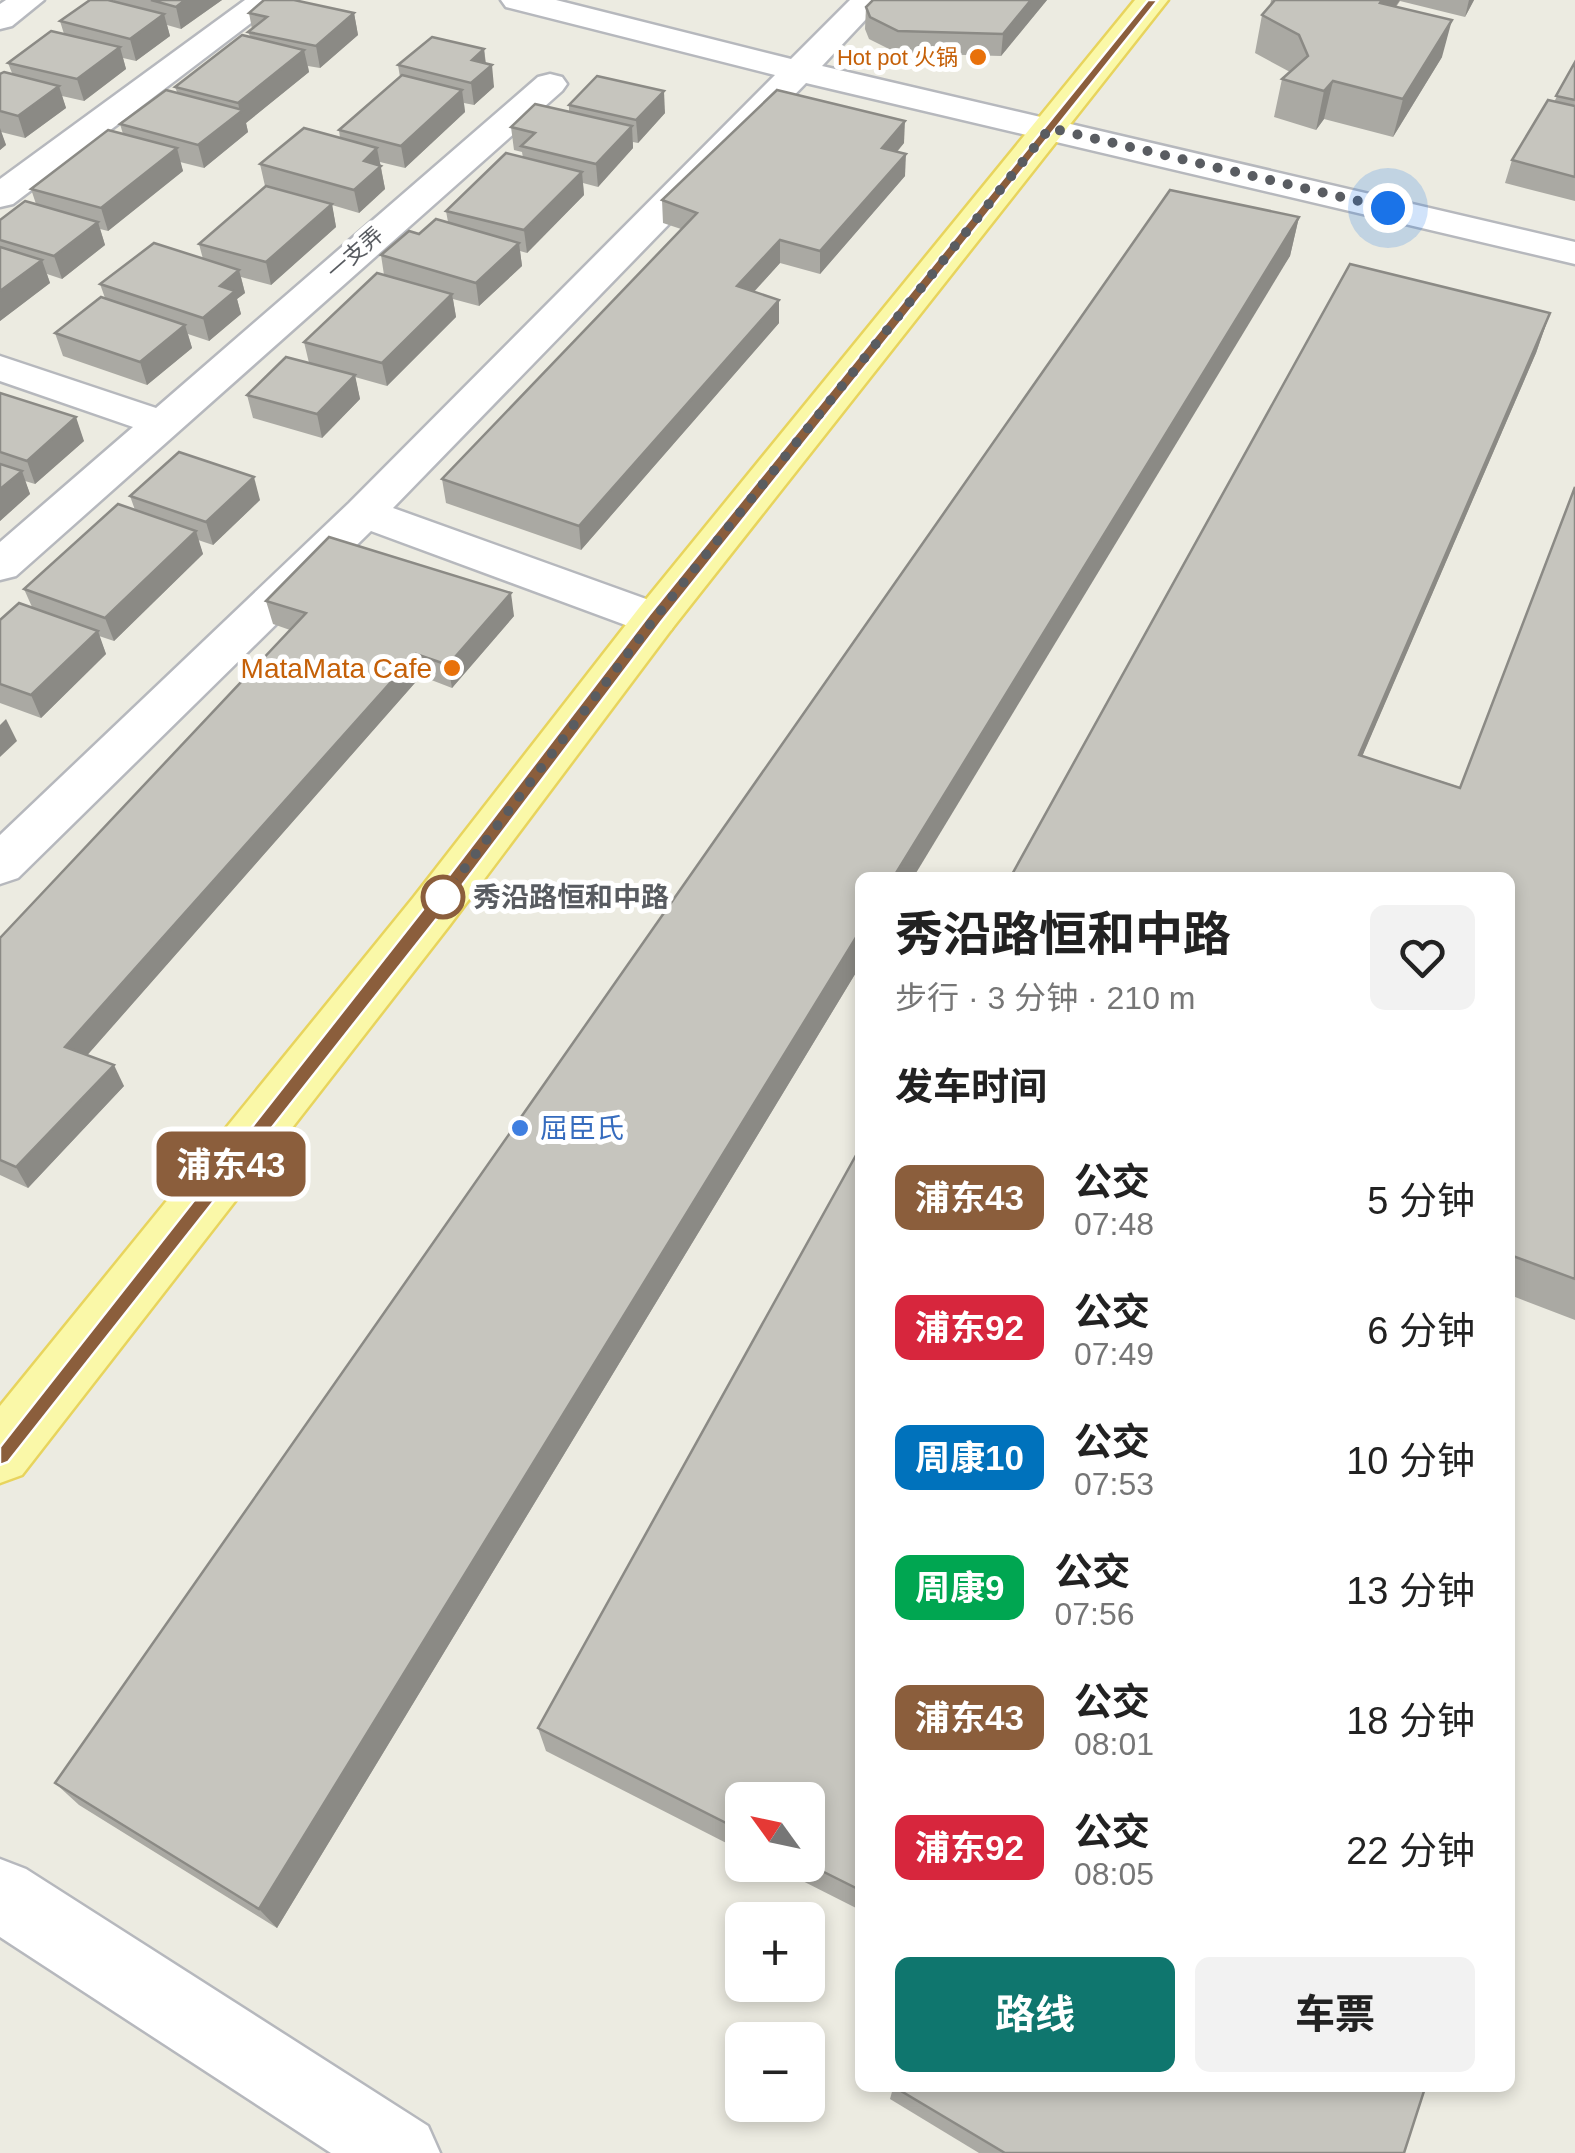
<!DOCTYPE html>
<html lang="zh">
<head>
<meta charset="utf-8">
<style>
  :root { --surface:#fff; --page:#f2f2f2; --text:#222; --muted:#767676; --accent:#0f766e }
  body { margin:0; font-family:Arial,"Noto Sans SC",sans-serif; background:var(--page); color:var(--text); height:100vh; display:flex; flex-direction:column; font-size:38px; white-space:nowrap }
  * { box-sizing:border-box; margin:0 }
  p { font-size:32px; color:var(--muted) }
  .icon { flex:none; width:55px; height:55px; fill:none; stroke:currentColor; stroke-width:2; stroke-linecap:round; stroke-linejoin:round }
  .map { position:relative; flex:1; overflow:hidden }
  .drawer { position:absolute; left:855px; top:872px; width:660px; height:1220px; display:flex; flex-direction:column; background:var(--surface); border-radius:15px; box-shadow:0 5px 15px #0003 }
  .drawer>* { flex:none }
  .badge { padding:0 20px; border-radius:15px; font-size:35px; line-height:65px }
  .needle { width:65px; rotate:303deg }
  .controls { position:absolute; left:725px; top:1782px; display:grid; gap:20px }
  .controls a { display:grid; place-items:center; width:100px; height:100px; border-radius:15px; background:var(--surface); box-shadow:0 5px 15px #0003; font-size:50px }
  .you { position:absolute; width:50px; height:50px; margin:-25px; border:8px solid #fff; border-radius:50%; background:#1a73e8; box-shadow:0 0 0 15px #1a73e833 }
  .map>.badge { position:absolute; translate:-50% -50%; box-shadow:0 0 0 5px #fff }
  h2 { padding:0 40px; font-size:38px; line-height:90px }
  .round { display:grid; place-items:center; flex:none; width:105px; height:105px; border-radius:15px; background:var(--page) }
  .headline { display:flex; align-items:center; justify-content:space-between; height:170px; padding:0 40px }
  h1 { font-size:48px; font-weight:700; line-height:75px }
  .cta { display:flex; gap:20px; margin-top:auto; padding:20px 40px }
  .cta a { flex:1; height:115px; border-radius:15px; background:var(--accent); color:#fff; font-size:40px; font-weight:700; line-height:115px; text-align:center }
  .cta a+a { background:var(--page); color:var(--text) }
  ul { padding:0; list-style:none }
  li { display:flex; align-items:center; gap:30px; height:130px; padding:0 40px }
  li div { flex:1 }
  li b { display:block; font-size:38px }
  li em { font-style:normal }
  li .badge { min-width:110px; font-weight:700; text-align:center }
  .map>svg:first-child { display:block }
</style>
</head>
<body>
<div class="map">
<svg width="1575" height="2153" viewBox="0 0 1575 2153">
  <rect width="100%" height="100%" fill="#ecebe1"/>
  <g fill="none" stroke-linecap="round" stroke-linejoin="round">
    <g stroke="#b6b8bd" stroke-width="5">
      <g id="minor">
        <polygon points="6,0 44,0 12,26 0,29 0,4"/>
        <polygon points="245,0 267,0 272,7 13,204 0,207 0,179"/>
        <polygon points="501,0 556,0 791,59 850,0 884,0 822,66 1575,242 1575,264 806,83 393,508 671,608 678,619 671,630 655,634 639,630 371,531 18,878 0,884 0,835 349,503 775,75 506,7"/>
        <polygon points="550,74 562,77 567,84 562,91 16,576 0,580 0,542 133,427 0,381 0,356 156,408 538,77"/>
        <polygon points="0,1859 26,1869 428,2126 440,2153 331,2153 0,1937"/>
      </g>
    </g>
    <g stroke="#e8d45d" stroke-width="5">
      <polygon id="major" points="1135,0 1168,0 671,630 449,926 22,1475 0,1483 0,1406 413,898 639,608"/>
    </g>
    <use href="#minor" fill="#fff" fill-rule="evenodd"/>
    <use href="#major" fill="#faf8a8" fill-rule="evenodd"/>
  </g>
  <g fill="#aaa9a3">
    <polygon points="114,0 222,0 181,29 167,25 170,36 136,61 123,58 126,69 84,101 62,96 66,108 25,138 1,132 6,145 0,150 0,74 12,73 8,63 64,34 60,21 114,2"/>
    <polygon points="873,0 1047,0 1001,56 897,53 869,39 865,29 866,7"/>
    <polygon points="1271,0 1474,0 1465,17 1400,1 1396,7 1442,57 1393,137 1324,119 1316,130 1274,117 1282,79 1290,72 1255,53 1262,15 1270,6"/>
    <polygon points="249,13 354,13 358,35 320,68 308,66 309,72 246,123 248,132 204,168 180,162 183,171 108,231 100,229 105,245 62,279 47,274 50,283 0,321 0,220 36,204 31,189 123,134 120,124 177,92 175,87 250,36 248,32 252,29"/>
    <polygon points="484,49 486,63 494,87 474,105 464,103 465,112 405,168 380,162 385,189 359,213 332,205 336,227 271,285 241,277 245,293 237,299 241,314 209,341 188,334 192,348 147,385 63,356 55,333 105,298 100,284 203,259 199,244 265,186 260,164 340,138 339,130 400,77 398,65"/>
    <polygon points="1575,62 1575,201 1505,183 1512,160 1554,102"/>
    <polygon points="569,105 665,113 638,143 633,142 633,148 598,187 583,183 584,195 527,253 520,251 522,266 479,306 453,299 456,317 387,386 355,377 360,399 322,438 253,418 247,395 309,363 304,342 384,275 381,255 419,234 448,222 446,211 523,158 522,152 514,150 511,127 569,112"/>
    <polygon points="904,143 897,152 905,176 820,274 780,263 754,292 779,300 779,323 581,550 446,503 442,479 681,229 663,223 662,200"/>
    <polygon points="1299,217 1290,256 860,878 860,966 277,1928 79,1805 55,1783"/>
    <polygon points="1550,313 1536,353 1362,756 1460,787 1575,487 1575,1320 1510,1295 1510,878 1010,878"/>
    <polygon points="0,393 84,441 35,484 25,481 30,494 0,521"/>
    <polygon points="130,496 260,500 213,545 198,540 203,554 114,641 99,636 106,654 41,718 0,703 0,620 32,607 24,589 135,510"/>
    <polygon points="266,601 514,616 452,688 421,676 87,1055 124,1086 28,1188 0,1175 0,938 290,630 273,624"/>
    <polygon points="860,1148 860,1910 771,1865 808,1865 808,1800 742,1800 742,1851 546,1751 538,1728"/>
    <polygon points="893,2088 1425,2088 1404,2153 979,2153 890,2099"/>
  </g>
  <g fill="#8b8a85">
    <polygon points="185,0 222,0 181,29 176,7"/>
    <polygon points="1031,0 1047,0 1001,56 1003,34"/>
    <polygon points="1382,0 1400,0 1371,41 1380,3"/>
    <polygon points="1469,0 1474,0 1465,17"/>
    <polygon points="354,13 358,35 320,68 316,46"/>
    <polygon points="164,14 170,36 136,61 130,39"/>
    <polygon points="1452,20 1442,57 1393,137 1403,99"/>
    <polygon points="120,47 126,69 84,101 77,79"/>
    <polygon points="484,49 486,69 492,65 494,87 474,105 471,83 472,60"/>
    <polygon points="304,50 309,72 246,123 248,132 204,168 198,145 240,112 238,103"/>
    <polygon points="1333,81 1324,119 1316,130 1324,91"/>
    <polygon points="59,86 66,108 25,138 18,116"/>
    <polygon points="462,90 465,112 405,168 401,146"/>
    <polygon points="664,91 665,113 638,143 636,120"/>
    <polygon points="905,121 904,143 881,170 882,148"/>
    <polygon points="632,126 633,148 598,187 596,164"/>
    <polygon points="0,128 6,145 0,150"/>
    <polygon points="177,148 183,171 108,231 101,208"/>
    <polygon points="377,148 385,189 359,213 354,190 364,161"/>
    <polygon points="906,154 905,176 820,274 820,251"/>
    <polygon points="582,172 584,195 527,253 524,230"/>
    <polygon points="332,204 336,227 271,285 266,262"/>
    <polygon points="1299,217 1290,256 913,878 893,878"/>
    <polygon points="98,222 105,245 62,279 54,256"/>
    <polygon points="780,240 780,263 737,310 737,286"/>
    <polygon points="519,243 522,266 479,306 476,283"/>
    <polygon points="42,260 50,283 0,321 0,291"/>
    <polygon points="239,270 245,293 237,299 241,314 209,341 203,318 220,286"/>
    <polygon points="452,294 456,317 387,386 382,363"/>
    <polygon points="779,300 779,323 581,550 579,526"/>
    <polygon points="1550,313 1536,353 1346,794 1359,755"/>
    <polygon points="185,325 192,348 147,385 140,362"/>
    <polygon points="355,375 360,399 322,438 317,414"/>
    <polygon points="76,417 84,441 35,484 27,461"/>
    <polygon points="22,471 30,494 0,521 0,489"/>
    <polygon points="254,477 260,500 213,545 206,522"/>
    <polygon points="196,531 203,554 114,641 105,618"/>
    <polygon points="511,593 514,616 452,688 448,665"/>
    <polygon points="98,631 106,654 41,718 31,695"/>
    <polygon points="416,654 421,676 76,1068 65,1047"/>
    <polygon points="6,719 17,741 0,757 0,725"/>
    <polygon points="860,931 860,966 277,1928 259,1909"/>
    <polygon points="114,1065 124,1086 28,1188 16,1167"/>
  </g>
  <g fill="#c6c5be" stroke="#8b8a85" stroke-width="2.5">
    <polygon points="90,0 108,0 164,14 130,39 60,21"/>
    <polygon points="151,0 185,0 176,7"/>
    <polygon points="264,0 294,0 354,13 316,46 248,32 267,17 249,13"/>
    <polygon points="873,0 1031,0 1003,34 898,31 870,17 866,7"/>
    <polygon points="1275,0 1382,0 1380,3 1452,20 1403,99 1333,81 1324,91 1282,79 1308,56 1299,35 1262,15"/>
    <polygon points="51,31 120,47 77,79 8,63"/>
    <polygon points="242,35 304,50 238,103 175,87"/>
    <polygon points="432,37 484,49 472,60 492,65 471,83 398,65"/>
    <polygon points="1575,62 1575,100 1556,96"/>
    <polygon points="4,72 59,86 18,116 0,111 0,74"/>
    <polygon points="402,75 462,90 401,146 339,130"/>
    <polygon points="597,76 664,91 636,120 569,105"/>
    <polygon points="166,90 243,110 198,145 120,124"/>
    <polygon points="777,90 905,121 882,148 906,154 820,251 780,240 737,286 779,300 579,526 442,479 697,213 662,200"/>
    <polygon points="1548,100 1575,106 1575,177 1512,160"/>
    <polygon points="535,104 632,126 596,164 521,146 535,133 511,127"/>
    <polygon points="304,128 377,148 364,161 381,166 354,190 260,164"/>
    <polygon points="108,130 177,148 101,208 31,189"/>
    <polygon points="506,153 582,172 524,230 446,211"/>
    <polygon points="266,186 332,204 266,262 199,244"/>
    <polygon points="1170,190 1299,217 893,878 860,878 860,931 259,1909 55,1783"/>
    <polygon points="25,201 98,222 54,256 0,240 0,220"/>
    <polygon points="436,219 519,243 476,283 381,255 409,231 419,234"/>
    <polygon points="154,243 239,270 220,286 235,291 203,318 100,284"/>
    <polygon points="0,247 42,260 0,291"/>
    <polygon points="1350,264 1550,313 1359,755 1460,788 1575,487 1575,1279 1510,1255 1510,878 1010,878"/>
    <polygon points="377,273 452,294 382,363 304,342"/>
    <polygon points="101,297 185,325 140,362 55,333"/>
    <polygon points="286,357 355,375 317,414 247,395"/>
    <polygon points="0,393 76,417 27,461 0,452"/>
    <polygon points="179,452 254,477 206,522 130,496"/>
    <polygon points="0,464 22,471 0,489"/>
    <polygon points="118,504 196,531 105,618 24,589"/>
    <polygon points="329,537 511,593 448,665 416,654 65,1047 114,1065 16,1167 0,1160 0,938 306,613 266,601"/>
    <polygon points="19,603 98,631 31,695 0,684 0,620"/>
    <polygon points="860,1148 860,1890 808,1864 808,1800 742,1800 742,1831 538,1728"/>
    <polygon points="896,2088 1425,2088 1404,2153 1005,2153"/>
  </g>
  <polygon fill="#8b5e3c" stroke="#fff" stroke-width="2.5" points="1148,0 1158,0 661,622 438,917 8,1462 0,1465 0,1447 425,907 649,615"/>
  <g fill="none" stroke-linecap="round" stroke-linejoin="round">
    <polyline stroke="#595c61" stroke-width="10" stroke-dasharray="0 18" points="443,897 655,618 1050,128 1388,208"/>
  </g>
  <g fill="#e8710a" stroke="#fff" stroke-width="4">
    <circle cx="978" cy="57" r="10"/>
    <circle cx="452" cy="668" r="10"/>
  </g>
  <circle fill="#fff" stroke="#8b5e3c" stroke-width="5" cx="443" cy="897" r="20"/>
  <circle fill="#3f7fe0" stroke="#fff" stroke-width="4" cx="520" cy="1128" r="10"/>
  <g text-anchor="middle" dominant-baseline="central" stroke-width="10" stroke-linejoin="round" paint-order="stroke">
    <g font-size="22" fill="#c56008" stroke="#fff" text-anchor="end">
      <text x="958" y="57">Hot pot 火锅</text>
    </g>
    <g font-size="22" fill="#595c61" stroke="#fff">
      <text transform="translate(355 253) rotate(-41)">一支弄</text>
    </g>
    <g font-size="28" fill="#c56008" stroke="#fff" text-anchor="end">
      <text x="432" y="668">MataMata Cafe</text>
    </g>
    <g font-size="28" font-weight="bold" fill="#595c61" stroke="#fff" text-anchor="start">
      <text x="473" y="897">秀沿路恒和中路</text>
    </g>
    <g font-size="28" fill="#366cbe" stroke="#fff" text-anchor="start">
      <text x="540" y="1128">屈臣氏</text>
    </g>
  </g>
</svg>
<div class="controls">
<a><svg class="needle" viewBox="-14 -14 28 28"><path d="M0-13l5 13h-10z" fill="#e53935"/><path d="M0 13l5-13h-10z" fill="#767676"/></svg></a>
<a>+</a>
<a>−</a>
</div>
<div class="you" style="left:1388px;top:208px"></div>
<b class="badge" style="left:231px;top:1164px;background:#8b5e3c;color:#fff">浦东43</b>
<section class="drawer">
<div class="headline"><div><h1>秀沿路恒和中路</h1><p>步行 · 3 分钟 · 210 m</p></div><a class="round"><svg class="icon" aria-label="heart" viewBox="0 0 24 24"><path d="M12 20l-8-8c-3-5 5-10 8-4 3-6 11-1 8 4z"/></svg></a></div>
<h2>发车时间</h2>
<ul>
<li><span class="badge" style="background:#8b5e3c;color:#fff">浦东43</span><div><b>公交</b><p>07:48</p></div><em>5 分钟</em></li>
<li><span class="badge" style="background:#d7263d;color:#fff">浦东92</span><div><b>公交</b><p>07:49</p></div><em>6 分钟</em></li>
<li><span class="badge" style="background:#0072bc;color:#fff">周康10</span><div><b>公交</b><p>07:53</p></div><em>10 分钟</em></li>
<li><span class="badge" style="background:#00a651;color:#fff">周康9</span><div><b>公交</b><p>07:56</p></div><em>13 分钟</em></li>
<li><span class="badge" style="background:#8b5e3c;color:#fff">浦东43</span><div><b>公交</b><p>08:01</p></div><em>18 分钟</em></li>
<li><span class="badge" style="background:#d7263d;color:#fff">浦东92</span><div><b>公交</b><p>08:05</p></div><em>22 分钟</em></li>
</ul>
<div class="cta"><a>路线</a><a>车票</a></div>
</section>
</div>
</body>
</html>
